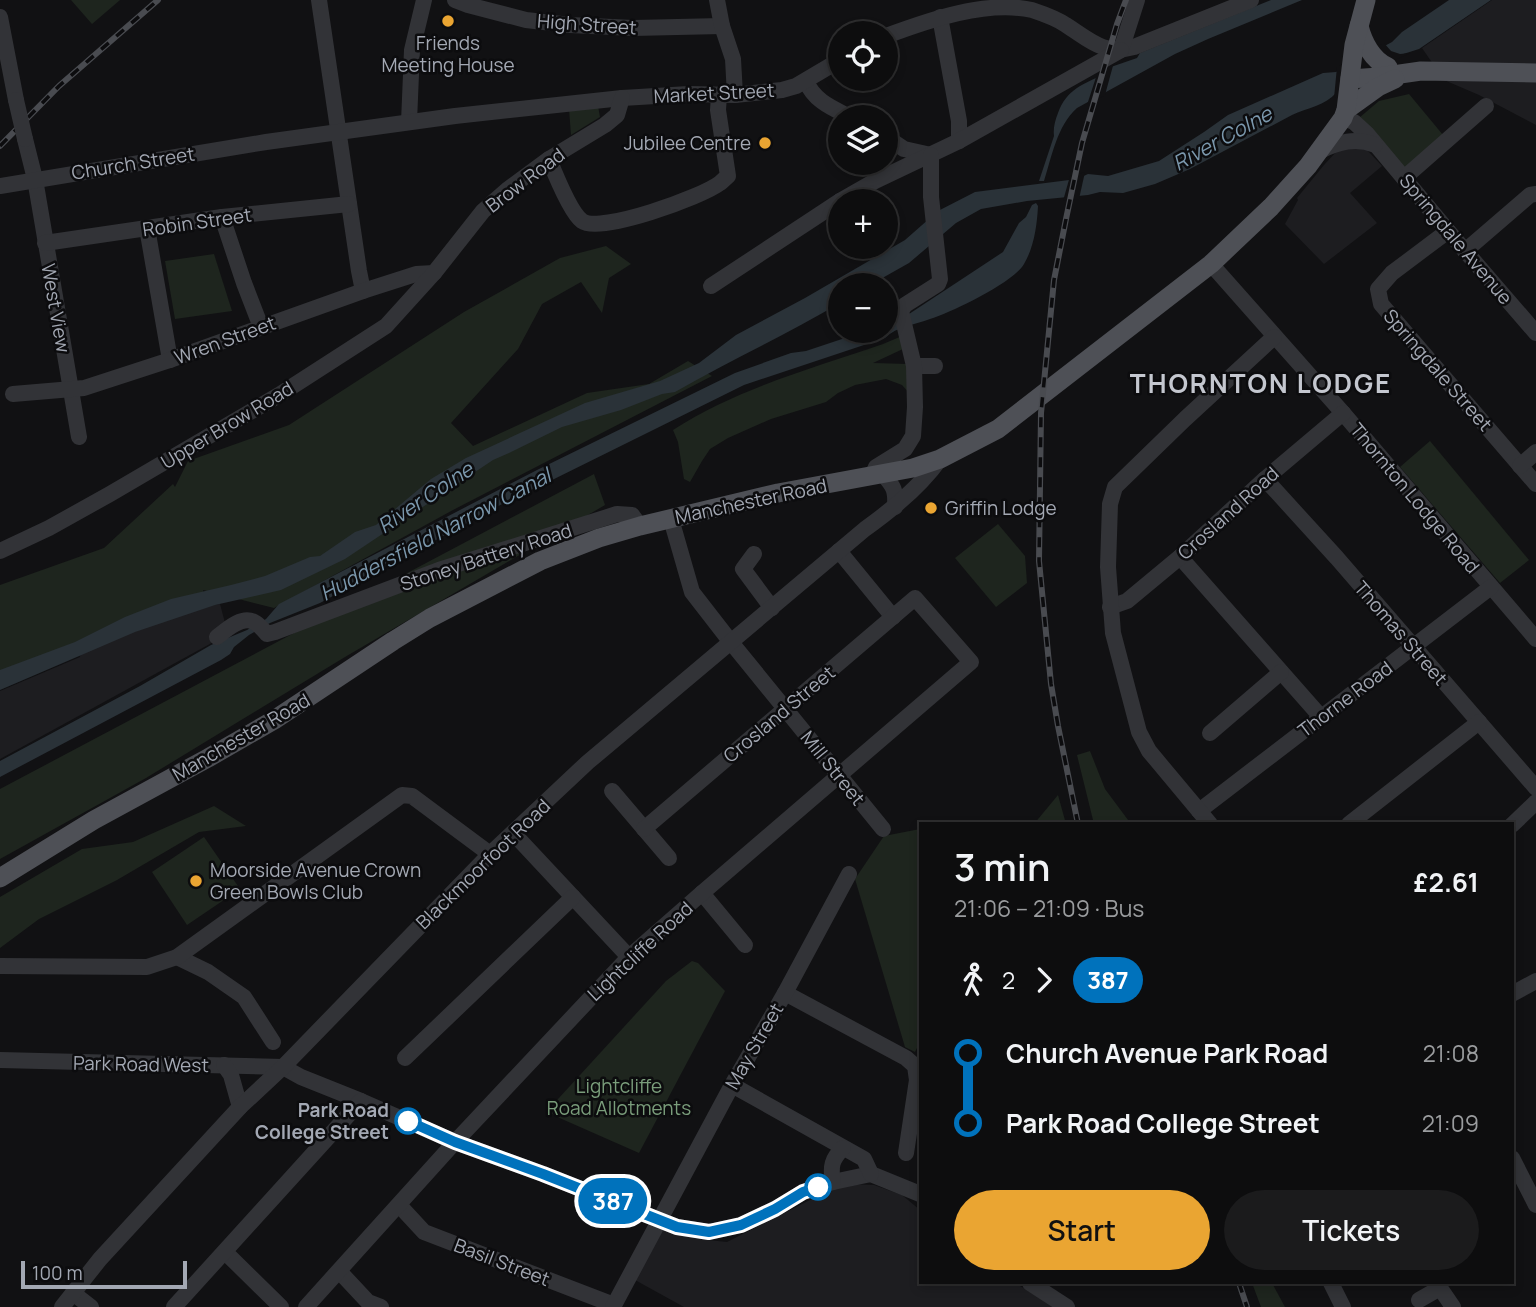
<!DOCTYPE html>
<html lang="en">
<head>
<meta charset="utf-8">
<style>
  :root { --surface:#0d0d0e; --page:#1b1b1c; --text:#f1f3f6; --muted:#9a9c9e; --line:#2d2d2e; --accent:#eaa532 }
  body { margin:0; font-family:Manrope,sans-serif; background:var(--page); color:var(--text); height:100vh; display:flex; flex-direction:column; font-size:26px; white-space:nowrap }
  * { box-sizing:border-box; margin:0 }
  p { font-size:23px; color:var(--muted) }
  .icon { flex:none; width:38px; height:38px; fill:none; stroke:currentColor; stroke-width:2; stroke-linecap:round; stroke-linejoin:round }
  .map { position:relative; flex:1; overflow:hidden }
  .drawer { position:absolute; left:919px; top:822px; width:595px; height:462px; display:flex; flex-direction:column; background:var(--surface); border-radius:0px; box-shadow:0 4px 10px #0003,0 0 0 2px var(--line) }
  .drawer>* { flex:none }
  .badge { padding:0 14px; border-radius:23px; font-size:24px; line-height:46px }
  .buttons { position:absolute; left:828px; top:21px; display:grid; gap:14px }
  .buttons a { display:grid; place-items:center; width:70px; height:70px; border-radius:50%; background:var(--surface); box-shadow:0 4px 10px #0003,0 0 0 2px var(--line); font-size:35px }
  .scale { position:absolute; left:21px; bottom:18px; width:166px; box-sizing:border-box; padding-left:7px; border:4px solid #a3a8b3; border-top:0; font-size:19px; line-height:24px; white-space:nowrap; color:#a3a8b3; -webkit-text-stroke:5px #0c0c0e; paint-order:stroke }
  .map>.badge { position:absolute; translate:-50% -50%; box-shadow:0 0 0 4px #fff }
  .legs { display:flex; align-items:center; gap:10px; height:77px; padding:0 35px; font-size:23px }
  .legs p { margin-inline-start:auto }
  .head { display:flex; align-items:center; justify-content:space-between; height:119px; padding:0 35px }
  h1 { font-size:38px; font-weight:600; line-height:52px }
  .action { display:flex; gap:14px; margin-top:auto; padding:14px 35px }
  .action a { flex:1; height:80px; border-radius:42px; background:var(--accent); color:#111; font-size:28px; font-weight:600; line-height:80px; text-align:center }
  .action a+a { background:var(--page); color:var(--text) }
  ul { padding:0 35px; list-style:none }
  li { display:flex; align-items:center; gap:24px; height:70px; font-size:26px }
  li i { display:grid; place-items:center; width:10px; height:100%; margin:0 9px; background:currentColor }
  li i::after { content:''; width:18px; height:18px; margin:-9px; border:5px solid; border-radius:50%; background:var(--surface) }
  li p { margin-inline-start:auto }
  li:first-child i { background:linear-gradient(#0000 50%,currentColor 0) }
  li:last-child i { background:linear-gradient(currentColor 50%,#0000 0) }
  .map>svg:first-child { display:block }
</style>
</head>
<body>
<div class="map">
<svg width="1536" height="1307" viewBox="0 0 1536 1307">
  <rect width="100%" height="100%" fill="#111113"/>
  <g fill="#1d1d20">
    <polygon points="1492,0 1536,0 1536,125 1479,95 1444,80 1422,48"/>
    <polygon points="1354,146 1367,150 1382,166 1350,193 1377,223 1324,264 1285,224 1298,200 1297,198 1324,165 1338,150"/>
    <polygon points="220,604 228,634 0,759 0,691 80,657 81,651 202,607"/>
    <polygon points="848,1184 874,1185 902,1195 920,1210 920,1283 1015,1283 1055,1307 684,1307 635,1280 662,1226 698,1239 727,1242 820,1195"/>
  </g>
  <g fill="#1e251e">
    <polygon points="71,0 120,0 92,24"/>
    <polygon points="1409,94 1443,135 1404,170 1359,118 1379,101"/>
    <polygon points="598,106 600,117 571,135 569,109"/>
    <polygon points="606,246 631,264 609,278 602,313 581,282 542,304 518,349 451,423 473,446 587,393 649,384 688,361 712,376 453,510 274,608 203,590 204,594 0,676 0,585 104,548 173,484 175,487 188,461 289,425 464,312 560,258"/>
    <polygon points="214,254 232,311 175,319 165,261"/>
    <path d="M902 336 905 348 873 363 908 364 909 393 902 385 886 379 855 385 838 393 826 402 771 419 728 438 710 449 702 461 690 482 684 479 678 442 673 430C738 388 811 369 883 344Z"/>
    <polygon points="1430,441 1529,560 1500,583 1400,467"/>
    <polygon points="594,474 605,505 345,657 146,778 0,859 0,789"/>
    <polygon points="998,524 1025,556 1027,583 996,607 955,558"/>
    <polygon points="1090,751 1105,789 1131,824 1094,824 1077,755"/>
    <polygon points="1058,795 1066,824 1034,824"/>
    <polygon points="214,806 246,826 199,832 117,880 39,919 0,948 0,897 82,849 133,842"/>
    <polygon points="920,829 920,1042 915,1052 905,1047 855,879 884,836"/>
    <polygon points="204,837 240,889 187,925 152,872"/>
    <polygon points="692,961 698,963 725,991 639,1153 555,1116 548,1110 666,981"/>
    <polygon points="1252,1283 1272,1283 1285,1307 1261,1307"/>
  </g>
  <g fill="#2a3238">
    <path d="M1271 0H1302L1208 39 1175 54 1077 108C1057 126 1052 156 1044 181H1039L1054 136C1053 128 1055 121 1058 113 1067 89 1083 84 1105 74L1108 68 1137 58 1140 53Z"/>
    <path d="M1449 0H1491L1419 49 1397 56 1336 93C1326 105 1307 108 1292 115L1190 169 1155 184 1123 193 1100 192 1088 195 1027 201 981 209 956 223 909 263 870 285H840V303C786 335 729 361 675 392L662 394 621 410 562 427 509 453 493 460 345 559 281 590 215 605 135 632 0 690V670L75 642 125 617 171 599 231 585 265 576 310 557 320 556 355 532 376 525 431 479 466 458 585 403 660 381 699 363 736 335 805 298 905 240 938 211 975 192 1077 179 1088 174 1108 176 1159 161 1204 132 1228 115 1323 73 1336 72 1392 42 1402 32Z"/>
    <path d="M1036 203 1038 206C1037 226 1034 247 1024 264 1013 283 952 312 930 319 915 325 897 326 885 338L744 385 540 486 515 497 320 603 270 623 249 635 234 647 230 654 221 660 0 777V761L140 686 211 645 247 630 266 619 279 604 537 470 735 373 791 353 806 351 866 331H886V324L906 316 1003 252 1019 223 1026 217 1032 205Z"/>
  </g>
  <g fill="#111113">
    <polygon points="1384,43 1391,51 1400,54 1411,53 1381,66 1334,98 1337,67"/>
    <polygon points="1114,62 1105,95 1087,105 1097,74 1103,71 1105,66"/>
    <polygon points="1085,172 1079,199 1063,201 1070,176"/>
  </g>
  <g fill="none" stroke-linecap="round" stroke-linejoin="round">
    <g stroke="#323337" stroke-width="16">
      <polyline points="319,0 359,271 363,291"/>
      <polyline points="455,0 468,5 526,20 570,25 633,28 722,26"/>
      <polyline points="717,0 722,26 733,59 735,95"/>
      <polyline points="0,17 16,100"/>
      <polyline points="940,17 959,121 959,141"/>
      <path d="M886 36C929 20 986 0 1032 10 1044 14 1056 18 1066 25 1091 41 1103 55 1134 47L1251 0"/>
      <polyline points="1121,50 1137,0"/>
      <path d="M806 81C814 101 832 108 850 117"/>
      <polyline points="1343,118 1354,122 1367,134 1448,231 1536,333"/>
      <polyline points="409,122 412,50 424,0"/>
      <polyline points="886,137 904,149 931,155"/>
      <polyline points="25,139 35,179 79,437"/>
      <path d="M1320 151C1338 142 1356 137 1375 145"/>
      <path d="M549 159C555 174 571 213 582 221 600 234 702 197 720 183 723 181 725 178 728 176L718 110 719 95"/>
      <polyline points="1404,178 1486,106"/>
      <polyline points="0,186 266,142 455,116 622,98 689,94 735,95 782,90 796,86 840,60"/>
      <polyline points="840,201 875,181 959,141 1121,50"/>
      <polyline points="222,217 244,283 261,327"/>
      <polyline points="147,228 170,360"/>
      <polyline points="1448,231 1392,273 1378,289 1381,304 1536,484"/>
      <polyline points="45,243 222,217 349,204"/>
      <polyline points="1465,251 1530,195 1536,194"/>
      <polyline points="1211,264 1343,413 1536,639"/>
      <polyline points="711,286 840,201"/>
      <polyline points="914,366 935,366"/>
      <polyline points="13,394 84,388 170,360 363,291 416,274 434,273"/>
      <polyline points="1520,466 1536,452"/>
      <path d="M883 474C894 487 896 490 895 507"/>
      <polyline points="872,476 876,467 905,449 913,436 915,407 914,366 901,311 905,305 938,284 940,279 931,197 931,155"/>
      <polyline points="1265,479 1337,558 1536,788"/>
      <polyline points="671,519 692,592 730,641 883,829"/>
      <polyline points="0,551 49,528 110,494 279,395 386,326 434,273 483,211 507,190 549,159 605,125 617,115 622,98"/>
      <polyline points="839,551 893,617"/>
      <polyline points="754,554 743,569 772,608"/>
      <polyline points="1180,557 1321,717"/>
      <polyline points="1110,607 1127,601 1180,557 1265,479 1343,413"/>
      <path d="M217 637C226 630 242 615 254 622 259 624 263 630 267 634L275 632 439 570 617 514 632 515 640 526"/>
      <polyline points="1210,733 1281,672"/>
      <polyline points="612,791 669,858"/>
      <polyline points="1199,811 1491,587"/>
      <polyline points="1210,824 1149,751 1139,732 1113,633 1108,567 1110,504 1115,487 1185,419 1274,337"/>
      <polyline points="1349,824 1479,722"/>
      <polyline points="1512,825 1536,802"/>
      <polyline points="513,833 629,957"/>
      <polyline points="702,893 745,945"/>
      <polyline points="177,957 208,972 244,997 273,1042"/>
      <polyline points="0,966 147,967 177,957 402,795 412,796 490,854"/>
      <polyline points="785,993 906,1058 915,1066 917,1080 906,1153"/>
      <polyline points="1512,994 1536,981"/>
      <polyline points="405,1058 573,897"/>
      <polyline points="0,1060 283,1067 301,1077 361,1101 455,1142 543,1174 677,1227 709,1232 741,1225 775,1209 803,1192 833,1182 871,1174 920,1194"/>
      <polyline points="224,1065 231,1075 240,1107"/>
      <polyline points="732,1085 864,1159 871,1174"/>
      <polyline points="1512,1158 1536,1205"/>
      <path d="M833 1182C830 1166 832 1159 843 1148"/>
      <polyline points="399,1205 424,1232 614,1305"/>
      <polyline points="225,1252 281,1307"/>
      <polyline points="340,1272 368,1302 381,1307"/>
      <polyline points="1030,1283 1067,1307"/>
      <polyline points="1331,1283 1343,1307"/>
      <polyline points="73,1293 91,1307"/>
      <polyline points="1419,1300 1440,1288 1453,1307"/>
      <path d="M62 1307 100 1259 240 1107 283 1067 490 854 588 762 865 529C893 509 920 487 940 459"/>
      <polyline points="174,1307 361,1101"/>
      <polyline points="306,1307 455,1142 629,957 702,893 971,662 915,598 644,829"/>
      <polyline points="613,1307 732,1085 785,993 849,874"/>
    </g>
    <g stroke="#4e5056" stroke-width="19">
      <path d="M1359 26C1363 42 1372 60 1388 67"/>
      <polyline points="1350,79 1379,77 1421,71 1536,73"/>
      <polyline points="1346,110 1378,87 1395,79"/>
      <polyline points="0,878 94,820 208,758 274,720 393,641 430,618 540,561 599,538 640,526 778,493 913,468 940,459 998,429 1211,264 1271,207 1308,166 1343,118 1346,110 1354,45 1366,0"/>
    </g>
    <g stroke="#494b50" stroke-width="6">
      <g id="rail">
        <polyline points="0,146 59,86 158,0"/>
        <polyline points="1078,824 1058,726 1051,684 1039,561 1041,413 1054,280 1066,219 1082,143 1117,24 1126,0"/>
        <polyline points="1239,1283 1247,1307"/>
      </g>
    </g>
    <use href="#rail" stroke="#0c0c0e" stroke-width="3.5" stroke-dasharray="10" stroke-linecap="butt"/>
    <polyline stroke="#323337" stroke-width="16" points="16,100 25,139"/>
  </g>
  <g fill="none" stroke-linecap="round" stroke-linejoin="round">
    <g stroke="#fff" stroke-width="16">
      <polyline id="line-1" points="408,1121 455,1142 543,1174 677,1227 709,1232 741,1225 775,1209 803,1192 818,1187"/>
    </g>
    <use href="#line-1" stroke="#0072bc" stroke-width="10"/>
  </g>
  <g fill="#eaa532" stroke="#0c0c0e" stroke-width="2.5">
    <circle cx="448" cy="21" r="7"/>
    <circle cx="765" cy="143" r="7"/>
    <circle cx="931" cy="508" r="7"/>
    <circle cx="196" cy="881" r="7"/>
  </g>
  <g fill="#fff" stroke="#0072bc" stroke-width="3.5">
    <circle cx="408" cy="1121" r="12"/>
    <circle cx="818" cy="1187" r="12"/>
  </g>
  <g text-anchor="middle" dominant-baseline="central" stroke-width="5" stroke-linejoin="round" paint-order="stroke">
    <g font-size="19" fill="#a3a8b3" stroke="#0c0c0e">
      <text transform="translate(587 24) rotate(4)">High Street</text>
      <text transform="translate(714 93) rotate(-3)">Market Street</text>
      <text transform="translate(133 163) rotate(-9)">Church Street</text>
      <text transform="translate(525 180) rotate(-37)">Brow Road</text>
      <text transform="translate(197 222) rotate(-8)">Robin Street</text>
      <text transform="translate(1456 239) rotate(50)">Springdale Avenue</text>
      <text transform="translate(56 308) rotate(80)">West View</text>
      <text transform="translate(225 340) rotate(-20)">Wren Street</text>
      <text transform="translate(1438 370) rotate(49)">Springdale Street</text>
      <text transform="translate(227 425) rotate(-31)">Upper Brow Road</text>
      <text transform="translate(1415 498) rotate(50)">Thornton Lodge Road</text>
      <text transform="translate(751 501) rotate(-12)">Manchester Road</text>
      <text transform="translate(1228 513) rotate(-42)">Crosland Road</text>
      <text transform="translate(486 557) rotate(-18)">Stoney Battery Road</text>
      <text transform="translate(1401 633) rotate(49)">Thomas Street</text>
      <text transform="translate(1345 699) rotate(-37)">Thorne Road</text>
      <text transform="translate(779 714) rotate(-40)">Crosland Street</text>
      <text transform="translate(241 737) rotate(-30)">Manchester Road</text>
      <text transform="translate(833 768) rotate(51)">Mill Street</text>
      <text transform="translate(483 864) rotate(-44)">Blackmoorfoot Road</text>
      <text transform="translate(640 951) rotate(-43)">Lightcliffe Road</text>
      <text transform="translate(754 1046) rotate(-60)">May Street</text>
      <text transform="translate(141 1064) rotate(1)">Park Road West</text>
      <text transform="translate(502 1262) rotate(21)">Basil Street</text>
    </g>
    <g font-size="19" fill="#a3a8b3" stroke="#0c0c0e" text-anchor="start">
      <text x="448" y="43" text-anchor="middle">Friends<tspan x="448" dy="22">Meeting House</tspan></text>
      <text x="751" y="143" text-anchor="end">Jubilee Centre</text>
      <text x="945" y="508">Griffin Lodge</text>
      <text x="210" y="870">Moorside Avenue Crown<tspan x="210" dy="22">Green Bowls Club</tspan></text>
    </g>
    <g font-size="19" fill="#7a9d7b" stroke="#0c0c0e">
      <text x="619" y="1086">Lightcliffe<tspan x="619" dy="22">Road Allotments</tspan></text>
    </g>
    <g font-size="19" font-weight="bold" fill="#a3a8b3" stroke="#0c0c0e" text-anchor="end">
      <text x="389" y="1110">Park Road<tspan x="389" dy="22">College Street</tspan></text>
    </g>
    <g font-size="21" font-style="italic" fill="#7b98ad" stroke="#0c0c0e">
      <text transform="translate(1222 138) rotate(-29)">River Colne</text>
      <text transform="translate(425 497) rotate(-34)">River Colne</text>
      <text transform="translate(435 534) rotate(-28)">Huddersfield Narrow Canal</text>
    </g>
    <g font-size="26" font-weight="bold" letter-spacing="2" fill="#c4c7cf" stroke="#0c0c0e">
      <text x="1261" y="383">THORNTON LODGE</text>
    </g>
  </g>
</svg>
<div class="buttons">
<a><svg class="icon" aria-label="locate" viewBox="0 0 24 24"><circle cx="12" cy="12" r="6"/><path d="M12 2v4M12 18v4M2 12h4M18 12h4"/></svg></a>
<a><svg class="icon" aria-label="layers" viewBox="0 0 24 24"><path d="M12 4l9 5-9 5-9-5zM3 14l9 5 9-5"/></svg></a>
<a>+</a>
<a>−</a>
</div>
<div class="scale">100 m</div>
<b class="badge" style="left:613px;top:1201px;background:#0072bc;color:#fff">387</b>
<section class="drawer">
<div class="head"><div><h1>3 min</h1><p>21:06 – 21:09 · Bus</p></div><b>£2.61</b></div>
<div class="legs"><svg class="icon" aria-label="walk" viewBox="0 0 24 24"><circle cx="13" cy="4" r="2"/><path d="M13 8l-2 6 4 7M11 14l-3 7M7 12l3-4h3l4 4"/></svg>2<svg class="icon" aria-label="forward" viewBox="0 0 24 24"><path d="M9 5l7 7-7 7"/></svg><b class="badge" style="background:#0072bc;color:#fff">387</b></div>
<ul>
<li><i style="color:#0072bc"></i><b>Church Avenue Park Road</b><p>21:08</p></li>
<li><i style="color:#0072bc"></i><b>Park Road College Street</b><p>21:09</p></li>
</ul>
<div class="action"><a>Start</a><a>Tickets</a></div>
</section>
</div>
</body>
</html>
